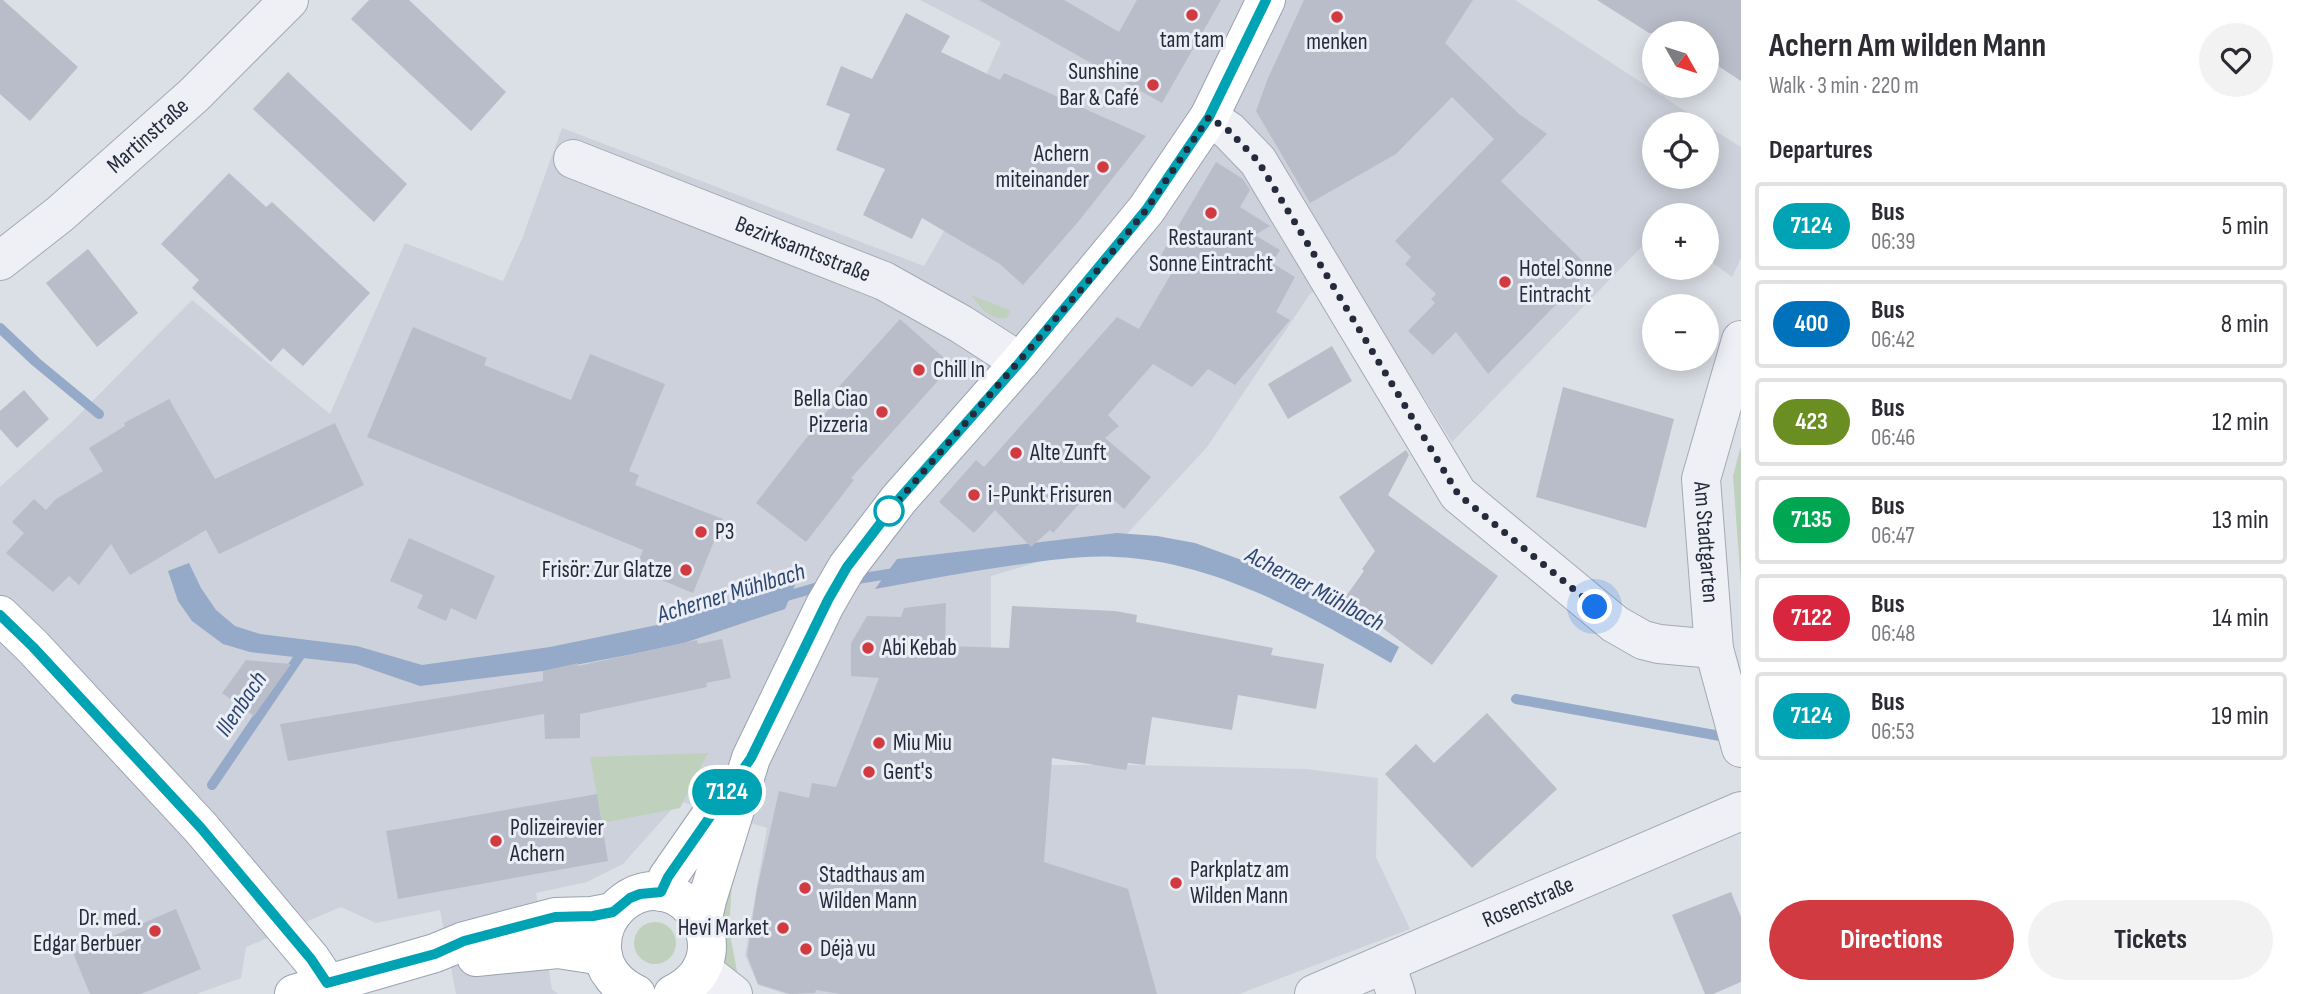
<!DOCTYPE html>
<html lang="en">
<head>
<meta charset="utf-8">
<style>
  :root { --surface:#fff; --page:#f2f2f3; --text:#2b2b33; --muted:#7c7c81; --line:#e1e1e2; --accent:#d23a42 }
  body { margin:0; font-family:"Sofia Sans Condensed",sans-serif; background:var(--page); color:var(--text); height:100vh; display:flex; flex-direction:column; font-size:26px; white-space:nowrap }
  * { box-sizing:border-box; margin:0 }
  p { font-size:23px; color:var(--muted) }
  .icon { flex:none; width:38px; height:38px; fill:none; stroke:currentColor; stroke-width:2; stroke-linecap:round; stroke-linejoin:round }
  .map { position:relative; flex:1; overflow:hidden }
  .side { display:flex; flex-direction:column; background:var(--surface); width:560px }
  .side>* { flex:none }
  .badge { padding:0 14px; border-radius:23px; font-size:24px; line-height:46px }
  .needle { width:46px; rotate:129deg }
  .tools { position:absolute; left:1642px; top:21px; display:grid; gap:14px }
  .tools a { display:grid; place-items:center; width:77px; height:77px; border-radius:50%; background:var(--surface); box-shadow:0 4px 18px #0003; font-size:35px }
  .you { position:absolute; width:35px; height:35px; margin:-18px; border:5px solid #fff; border-radius:50%; background:#1a73e8; box-shadow:0 0 0 10px #1a73e833 }
  .map>.badge { position:absolute; translate:-50% -50%; box-shadow:0 0 0 4px #fff }
  h2 { padding:0 28px; font-size:26px; line-height:63px }
  .round { display:grid; place-items:center; flex:none; width:74px; height:74px; border-radius:37px; background:var(--page) }
  .overview { display:flex; align-items:center; justify-content:space-between; height:119px; padding:0 28px }
  h1 { font-size:33px; font-weight:700; line-height:52px }
  .cta { display:flex; gap:14px; margin-top:auto; padding:14px 28px }
  .cta a { flex:1; height:80px; border-radius:42px; background:var(--accent); color:#fff; font-size:28px; font-weight:700; line-height:80px; text-align:center }
  .cta a+a { background:var(--page); color:var(--text) }
  ul { padding:0; list-style:none }
  li { display:flex; align-items:center; gap:21px; height:88px; margin:0 14px 10px; padding:0 14px; border:4px solid var(--line); border-radius:7px }
  li div { flex:1 }
  li b { display:block; font-size:26px }
  li em { font-style:normal }
  li .badge { min-width:77px; font-weight:700; text-align:center }
  main { display:flex; flex:1; min-height:0 }
  .map>svg:first-child { display:block }
</style>
</head>
<body>
<main>
<div class="map">
<svg width="1741" height="994" viewBox="0 0 1741 994">
  <rect width="100%" height="100%" fill="#dbdfe6"/>
  <polygon fill="#cdd1db" points="920,0 1515,0 1705,124 1654,124 1654,177 1706,177 1706,125 1741,147 1741,258 1732,277 1706,258 1706,215 1654,215 1654,234 1452,442 1344,271 1310,294 1207,447 1125,536 991,576 991,765 1130,765 1306,769 1378,778 1376,857 1410,929 1239,994 786,994 758,985 745,955 767,828 679,801 623,864 587,882 536,893 552,989 558,994 456,994 440,910 376,923 341,907 246,947 241,978 196,994 0,994 0,487 70,424 192,300 330,414 405,243 503,281 522,239 562,128 924,266 976,176 946,163 1001,42"/>
  <g fill="#bfd1bc">
    <path d="M971 295 1010 310 1007 318C990 321 980 307 971 295Z"/>
    <polygon points="1741,446 1741,585 1733,476"/>
    <polygon points="708,753 680,808 602,823 590,757"/>
    <polygon points="732,881 729,929 739,982 724,963 719,924"/>
    <circle cx="655" cy="943" r="21"/>
  </g>
  <g fill="#95a9c8">
    <path d="M1117 533 1157 536 1195 543 1250 563 1287 579 1399 647 1391 663C1309 615 1214 561 1116 557 1084 555 1053 560 1022 564 972 571 924 580 875 589L897 559Z"/>
    <polygon points="189,563 201,588 216,610 235,626 260,634 357,646 422,665 550,647 662,624 793,581 795,585 785,609 684,643 628,655 543,671 420,686 356,664 250,652 223,644 192,621 178,601 168,571"/>
  </g>
  <g fill="none" stroke-linecap="round" stroke-linejoin="round">
    <g stroke="#95a9c8" stroke-width="10">
      <polyline points="0,328 36,362 99,414"/>
      <polyline points="851,580 901,572"/>
      <polyline points="780,598 825,585"/>
      <polyline points="1516,699 1731,738"/>
      <polyline points="212,785 305,648"/>
    </g>
  </g>
  <g fill="#b9bdc9">
    <polygon points="0,0 3,0 78,67 30,121 0,94"/>
    <polygon points="369,0 409,0 506,92 471,131 351,19"/>
    <polygon points="979,0 1064,0 1119,32 1137,0 1221,0 1162,103"/>
    <polygon points="1304,0 1473,0 1445,43 1519,114 1547,134 1501,181 1591,269 1488,374 1456,332 1433,355 1408,331 1435,303 1431,299 1436,294 1405,264 1411,257 1395,241 1494,139 1452,97 1396,154 1310,203 1256,111 1268,78"/>
    <polygon points="1597,0 1741,0 1741,81 1706,58 1706,33 1649,33"/>
    <polygon points="906,13 950,36 941,52 1000,80 1004,73 1146,136 1078,222 1023,285 1000,264 922,218 912,239 863,215 885,169 836,150 850,114 826,105 841,66 872,79"/>
    <polygon points="288,72 407,184 374,222 253,109"/>
    <polygon points="1216,162 1243,179 1250,190 1240,207 1270,226 1255,235 1280,250 1272,263 1295,277 1276,312 1290,320 1235,385 1208,369 1192,387 1153,364 1108,415 1119,426 1105,438 1151,477 1124,509 1096,485 1053,533 1050,530 1031,547 995,510 974,533 939,502 976,460 984,467 1117,317 1139,329 1177,264 1161,255"/>
    <polygon points="229,173 266,207 272,202 370,293 303,366 283,348 271,362 192,288 199,280 161,244"/>
    <polygon points="88,249 138,313 97,347 46,283"/>
    <polygon points="900,319 952,365 851,478 854,480 806,542 756,503 831,406 826,401"/>
    <polygon points="413,327 487,358 484,365 571,400 590,354 665,384 629,471 639,475 635,485 723,519 693,593 635,569 643,550 367,437"/>
    <polygon points="1332,346 1352,381 1288,419 1268,384"/>
    <polygon points="1563,387 1674,419 1646,528 1536,497"/>
    <polygon points="24,390 49,419 17,448 0,429 0,411"/>
    <polygon points="169,399 215,479 335,423 364,485 219,554 206,530 130,575 111,544 79,585 69,576 53,592 6,553 24,533 12,522 34,499 46,510 56,499 103,471 89,448 125,426 124,423"/>
    <polygon points="1406,450 1409,455 1388,495 1498,576 1432,665 1344,599 1364,571 1362,569 1375,551 1339,497"/>
    <polygon points="409,538 495,576 476,620 451,608 446,621 417,608 423,595 390,581"/>
    <polygon points="946,603 945,646 1009,648 1012,606 1115,611 1137,615 1136,622 1273,648 1271,655 1324,664 1316,709 1238,695 1232,730 1152,717 1145,765 1128,763 1126,770 1052,758 1044,862 1128,889 1157,994 840,994 816,990 815,993 790,994 758,984 747,955 757,889 779,791 809,798 812,783 836,787 879,678 851,676 851,643 867,616 901,617 904,608"/>
    <polygon points="722,639 731,678 706,683 707,687 580,714 580,738 545,739 544,714 288,761 280,724 543,681 543,671 578,663 578,666 697,640 698,644"/>
    <polygon points="246,660 291,664 254,716 222,693"/>
    <polygon points="1487,713 1557,789 1472,868 1385,774 1416,744 1434,763"/>
    <polygon points="597,794 608,861 398,899 386,831"/>
    <polygon points="1731,892 1741,917 1741,982 1713,994 1705,994 1672,915"/>
    <polygon points="176,909 201,969 141,994 90,994 73,953"/>
  </g>
  <g fill="none" stroke-linecap="round" stroke-linejoin="round">
    <g stroke="#a4a9b3" stroke-width="40">
      <g id="minor">
        <polyline points="1209,117 1229,131 1258,161 1458,494 1615,624 1643,640 1659,644 1714,649"/>
        <path id="s1" d="M573 159 884 281 961 324 1020 362"/>
        <path id="s2" d="M0 261 60 214 194 95 289 0"/>
        <path id="s3" d="M1741 340 1701 479 1714 649 1741 748"/>
        <polyline points="1386,963 1396,994"/>
        <polyline points="701,969 733,994"/>
        <path id="s4" d="M1314 994 1741 811"/>
      </g>
    </g>
    <g stroke="#9aa2b2" stroke-width="40">
      <g id="major">
        <polyline points="0,615 33,647 201,828 311,959 327,983"/>
        <polyline points="661,892 668,877 732,785"/>
        <polyline points="702,923 707,900 751,758 825,605 847,567 899,499 1020,362 1146,210 1209,117 1266,0"/>
        <polyline points="476,957 558,949 603,956"/>
        <polyline points="294,994 435,953 464,941 555,917 592,916 613,912"/>
        <path d="M636 994C618 986 603 970 602 949 601 932 607 917 620 905 678 854 751 956 673 994"/>
      </g>
    </g>
    <use href="#minor" stroke="#eef0f5" stroke-width="38"/>
    <use href="#major" stroke="#fff" stroke-width="38"/>
  </g>
  <g fill="none" stroke-linecap="round" stroke-linejoin="round">
    <g stroke="#fff" stroke-width="16">
      <polyline id="line" points="0,615 33,647 201,828 311,959 327,983 435,954 464,941 555,917 593,916 613,912 630,898 640,894 661,892 668,877 751,758 828,600 847,567 899,499 1020,362 1146,210 1209,117 1266,0"/>
    </g>
    <use href="#line" stroke="#00a3b4" stroke-width="10"/>
    <polyline stroke="#252b3d" stroke-width="7" stroke-dasharray="0 12.6" points="889,511 886,515 1096,272 1146,210 1209,117 1229,131 1258,161 1458,494 1595,607"/>
  </g>
  <g fill="#d23a42" stroke="#ebeef4" stroke-width="2.5">
    <circle cx="1192" cy="15" r="7"/>
    <circle cx="1337" cy="17" r="7"/>
    <circle cx="1153" cy="85" r="7"/>
    <circle cx="1103" cy="167" r="7"/>
    <circle cx="1211" cy="213" r="7"/>
    <circle cx="1505" cy="282" r="7"/>
    <circle cx="919" cy="370" r="7"/>
    <circle cx="882" cy="412" r="7"/>
    <circle cx="1016" cy="453" r="7"/>
    <circle cx="974" cy="495" r="7"/>
    <circle cx="701" cy="532" r="7"/>
    <circle cx="686" cy="570" r="7"/>
    <circle cx="868" cy="648" r="7"/>
    <circle cx="879" cy="743" r="7"/>
    <circle cx="869" cy="772" r="7"/>
    <circle cx="496" cy="841" r="7"/>
    <circle cx="1176" cy="883" r="7"/>
    <circle cx="805" cy="888" r="7"/>
    <circle cx="783" cy="928" r="7"/>
    <circle cx="155" cy="931" r="7"/>
    <circle cx="806" cy="949" r="7"/>
  </g>
  <circle fill="#fff" stroke="#00a3b4" stroke-width="3.5" cx="889" cy="511" r="14"/>
  <g text-anchor="middle" dominant-baseline="central" stroke-width="6" stroke-linejoin="round" paint-order="stroke">
    <g font-size="23" fill="#252b3d" stroke="#ebeef4" text-anchor="start">
      <text x="1192" y="40" text-anchor="middle">tam tam</text>
      <text x="1337" y="42" text-anchor="middle">menken</text>
      <text x="1139" y="72" text-anchor="end">Sunshine<tspan x="1139" dy="26">Bar &amp; Café</tspan></text>
      <text x="1089" y="154" text-anchor="end">Achern<tspan x="1089" dy="26">miteinander</tspan></text>
      <text x="1211" y="238" text-anchor="middle">Restaurant<tspan x="1211" dy="26">Sonne Eintracht</tspan></text>
      <text x="1519" y="269">Hotel Sonne<tspan x="1519" dy="26">Eintracht</tspan></text>
      <text x="933" y="370">Chill In</text>
      <text x="868" y="399" text-anchor="end">Bella Ciao<tspan x="868" dy="26">Pizzeria</tspan></text>
      <text x="1030" y="453">Alte Zunft</text>
      <text x="988" y="495">i-Punkt Frisuren</text>
      <text x="715" y="532">P3</text>
      <text x="672" y="570" text-anchor="end">Frisör: Zur Glatze</text>
      <text x="882" y="648">Abi Kebab</text>
      <text x="893" y="743">Miu Miu</text>
      <text x="883" y="772">Gent's</text>
      <text x="510" y="828">Polizeirevier<tspan x="510" dy="26">Achern</tspan></text>
      <text x="1190" y="870">Parkplatz am<tspan x="1190" dy="26">Wilden Mann</tspan></text>
      <text x="819" y="875">Stadthaus am<tspan x="819" dy="26">Wilden Mann</tspan></text>
      <text x="141" y="918" text-anchor="end">Dr. med.<tspan x="141" dy="26">Edgar Berbuer</tspan></text>
      <text x="769" y="928" text-anchor="end">Hevi Market</text>
      <text x="820" y="949">Déjà vu</text>
    </g>
    <g font-size="23" fill="#252b3d" stroke="#ebeef4">
      <text stroke="none"><textPath href="#s2" startOffset="194">Martinstraße</textPath></text>
      <text stroke="none"><textPath href="#s1" startOffset="247">Bezirksamtsstraße</textPath></text>
      <text stroke="none"><textPath href="#s3" startOffset="208">Am Stadtgarten</textPath></text>
      <text stroke="none"><textPath href="#s4" startOffset="233">Rosenstraße</textPath></text>
    </g>
    <g font-size="24" font-style="italic" fill="#2e4672" stroke="#ebeef4">
      <text transform="translate(1315 589) rotate(28)">Acherner Mühlbach</text>
      <text transform="translate(731 593) rotate(-17)">Acherner Mühlbach</text>
      <text transform="translate(241 704) rotate(-56)">Illenbach</text>
    </g>
  </g>
</svg>
<div class="tools">
<a><svg class="needle" viewBox="-14 -14 28 28"><path d="M0-13l5 13h-10z" fill="#e53935"/><path d="M0 13l5-13h-10z" fill="#7c7c81"/></svg></a>
<a><svg class="icon" aria-label="locate" viewBox="0 0 24 24"><circle cx="12" cy="12" r="6"/><path d="M12 2v4M12 18v4M2 12h4M18 12h4"/></svg></a>
<a>+</a>
<a>−</a>
</div>
<div class="you" style="left:1595px;top:607px"></div>
<b class="badge" style="left:727px;top:792px;background:#00a3b4;color:#fff">7124</b>
</div>
<section class="side">
<div class="overview"><div><h1>Achern Am wilden Mann</h1><p>Walk · 3 min · 220 m</p></div><a class="round"><svg class="icon" aria-label="heart" viewBox="0 0 24 24"><path d="M12 20l-8-8c-3-5 5-10 8-4 3-6 11-1 8 4z"/></svg></a></div>
<h2>Departures</h2>
<ul>
<li><span class="badge" style="background:#00a3b4;color:#fff">7124</span><div><b>Bus</b><p>06:39</p></div><em>5 min</em></li>
<li><span class="badge" style="background:#0072bc;color:#fff">400</span><div><b>Bus</b><p>06:42</p></div><em>8 min</em></li>
<li><span class="badge" style="background:#6b8e23;color:#fff">423</span><div><b>Bus</b><p>06:46</p></div><em>12 min</em></li>
<li><span class="badge" style="background:#00a651;color:#fff">7135</span><div><b>Bus</b><p>06:47</p></div><em>13 min</em></li>
<li><span class="badge" style="background:#d7263d;color:#fff">7122</span><div><b>Bus</b><p>06:48</p></div><em>14 min</em></li>
<li><span class="badge" style="background:#00a3b4;color:#fff">7124</span><div><b>Bus</b><p>06:53</p></div><em>19 min</em></li>
</ul>
<div class="cta"><a>Directions</a><a>Tickets</a></div>
</section>
</main>
</body>
</html>
